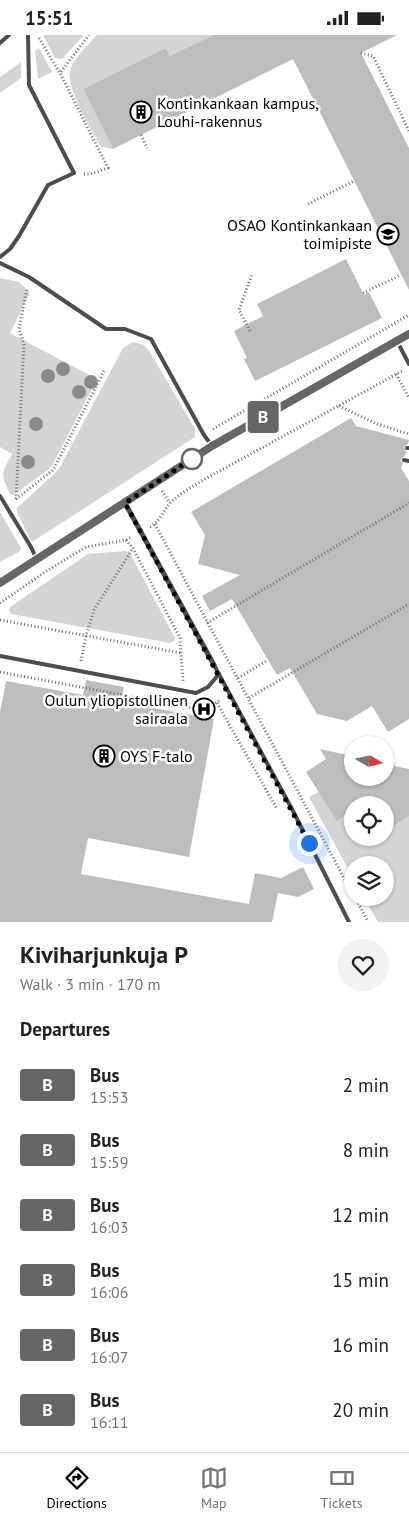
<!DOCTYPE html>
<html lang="en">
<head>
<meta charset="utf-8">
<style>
  :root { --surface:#fff; --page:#f2f2f2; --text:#202124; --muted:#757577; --line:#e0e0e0; --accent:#000 }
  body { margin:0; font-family:"PT Sans",sans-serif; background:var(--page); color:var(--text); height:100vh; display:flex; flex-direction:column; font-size:19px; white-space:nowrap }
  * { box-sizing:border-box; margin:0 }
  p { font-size:16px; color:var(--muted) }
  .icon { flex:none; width:28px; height:28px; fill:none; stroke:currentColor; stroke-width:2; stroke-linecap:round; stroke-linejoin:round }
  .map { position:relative; height:887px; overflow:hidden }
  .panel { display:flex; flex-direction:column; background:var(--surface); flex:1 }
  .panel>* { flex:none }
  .badge { padding:0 10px; border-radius:4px; font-size:18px; line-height:32px }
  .needle { width:32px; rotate:99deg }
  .controls { position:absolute; left:344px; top:701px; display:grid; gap:10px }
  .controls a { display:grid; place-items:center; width:50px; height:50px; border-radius:50%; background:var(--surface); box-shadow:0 1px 4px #0004; font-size:25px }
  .you { position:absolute; width:25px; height:25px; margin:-12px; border:4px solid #fff; border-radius:50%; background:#1a73e8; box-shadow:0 0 0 8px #1a73e833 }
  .map>.badge { position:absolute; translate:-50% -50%; box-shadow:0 0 0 2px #fff }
  h2 { padding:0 20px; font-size:19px; line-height:45px }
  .round { display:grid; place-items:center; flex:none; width:52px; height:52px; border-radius:26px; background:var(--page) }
  .headline { display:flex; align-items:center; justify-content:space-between; height:85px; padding:0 20px }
  h1 { font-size:24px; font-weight:600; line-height:38px }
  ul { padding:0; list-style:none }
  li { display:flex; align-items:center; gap:15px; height:65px; padding:0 20px }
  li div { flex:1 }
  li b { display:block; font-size:19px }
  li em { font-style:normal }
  li .badge { min-width:55px; font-weight:700; text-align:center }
  .status { display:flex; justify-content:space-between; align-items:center; height:35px; padding:0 25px; background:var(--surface); direction:ltr }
  .status svg { height:14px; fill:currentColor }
  .dock { display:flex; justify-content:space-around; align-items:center; height:70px; border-top:1px solid var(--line); background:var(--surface); font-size:14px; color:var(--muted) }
  .dock a { display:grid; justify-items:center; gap:2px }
  .dock .on { color:var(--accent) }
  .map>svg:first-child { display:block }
</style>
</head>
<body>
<div class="status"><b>15:51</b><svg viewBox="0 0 49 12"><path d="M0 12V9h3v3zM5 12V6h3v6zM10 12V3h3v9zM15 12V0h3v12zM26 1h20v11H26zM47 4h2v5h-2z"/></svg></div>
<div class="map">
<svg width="409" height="887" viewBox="0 0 409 887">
  <rect width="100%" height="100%" fill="#fff"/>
  <g fill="#d4d4d4">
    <polygon points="43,0 84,0 62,24 55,23"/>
    <path d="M97 0H213L170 21 166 13 83 54 113 114 101 112C92 94 61 49 72 30 78 19 89 9 97 0Z"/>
    <polygon points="39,13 52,37 38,44 35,16"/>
    <polygon points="21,27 21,43 0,58 0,42"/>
    <path d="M1 243 19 247 30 258 10 298 97 344 53 429 48 435 13 460 10 459C0 437 1 440 12 419L0 412V244Z"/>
    <polygon points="133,307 144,310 150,317 195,394 195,402 32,507 17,478 17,473 55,438 60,432 123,313"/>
    <polygon points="0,477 21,513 20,516 0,527"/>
    <polygon points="125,516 130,518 175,603 174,606 170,608 11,579 9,576 10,572 88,519"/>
    <path d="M319 757C330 769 352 785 352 802L356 803 361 810 374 803 385 802V796L409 781V887H378L364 863 385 862V830H352V841L309 762Z"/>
  </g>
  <g fill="#bdbdbd">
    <polygon points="213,0 397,0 361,18 409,113 409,255 293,24 113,114 83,54 166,13 170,21"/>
    <polygon points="346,224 364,260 369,257 382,283 255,346 244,324 247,323 234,296 263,281 257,269"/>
    <polygon points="351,383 356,391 409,405 408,409 404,412 406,417 405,421 400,425 403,428 401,433 409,446 409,684 388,697 372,671 347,686 317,679 290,633 277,640 232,564 210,576 202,561 240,540 198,529 205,500 191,477"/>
    <polygon points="86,645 124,652 121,667 214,684 189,822 88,803 81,839 249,869 255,838 281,843 303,832 314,854 298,862 278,858 272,887 0,887 0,677 6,646 83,660"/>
    <polygon points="320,714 352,721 352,742 385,742 385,729 409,734 409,781 385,796 385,770 352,770 352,776 337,786 306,737 326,724"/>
  </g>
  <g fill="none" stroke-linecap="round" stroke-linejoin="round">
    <g stroke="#6f6f6f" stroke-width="3" stroke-dasharray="1 2.5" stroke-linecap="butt">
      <polyline points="39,3 60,38"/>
      <polyline points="361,18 373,21 409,96"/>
      <polyline points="141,100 147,113"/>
      <polyline points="84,139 90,139 108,133 60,38 89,0"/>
      <polyline points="308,169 354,146"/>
      <polyline points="363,258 401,240"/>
      <polyline points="250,296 239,275 252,239"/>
      <polyline points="396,339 409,363"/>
      <polyline points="339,371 377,389 409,399"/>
      <polyline points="213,394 409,280"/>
      <polyline points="162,456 170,468"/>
      <polyline points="16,464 24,309 19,294 27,253"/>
      <polyline points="16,464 53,435 104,336"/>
      <polyline points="155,489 352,858"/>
      <path d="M150 492C160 487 163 475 171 467 181 458 193 451 205 444L402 336"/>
      <polyline points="126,505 133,513 180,603 183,646"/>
      <polyline points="0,568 45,537 86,512 126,505 131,502"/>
      <polyline points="0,585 181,618"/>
      <polyline points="207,588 409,468"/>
      <polyline points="81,626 86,601 94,575 133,513"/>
      <polyline points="0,637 203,675 221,665"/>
      <polyline points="238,643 268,625"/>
      <polyline points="249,663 409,569"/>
      <polyline points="217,668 277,774"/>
      <polyline points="355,862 368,887"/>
    </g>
    <g stroke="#4d4d4d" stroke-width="4">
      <polyline points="0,8 9,0"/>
      <polyline points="0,222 10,214 19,201 48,150 74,138 29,50 28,0"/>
      <polyline points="0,228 29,242 106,294 125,294 151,304 204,400 212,411"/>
      <polyline points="397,306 409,329"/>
      <polyline points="407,413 409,413"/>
      <polyline points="404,425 409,426"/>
      <polyline points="0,461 31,512 37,525"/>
      <polyline points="0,621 196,658 208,652 219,639"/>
      <polyline points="214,630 293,776 349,887"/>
    </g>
    <g stroke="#4d4d4d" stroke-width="5">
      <polyline points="125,468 214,630"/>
      <polyline points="0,548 212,411 409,299"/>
    </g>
  </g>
  <g fill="#8a8a8a">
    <circle cx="63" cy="334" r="7"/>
    <circle cx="48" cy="341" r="7"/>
    <circle cx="91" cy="347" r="7"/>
    <circle cx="79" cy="357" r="7"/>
    <circle cx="36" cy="389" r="7"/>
    <circle cx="28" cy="427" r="7"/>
  </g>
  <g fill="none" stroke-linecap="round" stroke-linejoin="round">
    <g stroke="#fff" stroke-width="11">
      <polyline id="line" points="0,548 212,411 409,299"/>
    </g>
    <use href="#line" stroke="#666" stroke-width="8"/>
    <polyline stroke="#000" stroke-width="5" stroke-dasharray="0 9" points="192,424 198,420 125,468 309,808"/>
  </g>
  <defs>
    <g id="building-ring" transform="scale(1.125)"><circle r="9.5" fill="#fff" stroke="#000" stroke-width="1.5"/><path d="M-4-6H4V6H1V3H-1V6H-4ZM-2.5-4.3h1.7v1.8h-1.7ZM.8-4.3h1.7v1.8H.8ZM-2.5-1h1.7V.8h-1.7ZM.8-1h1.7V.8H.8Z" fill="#000"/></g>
    <g id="university-ring" transform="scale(1.125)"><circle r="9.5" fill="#fff" stroke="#000" stroke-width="1.5"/><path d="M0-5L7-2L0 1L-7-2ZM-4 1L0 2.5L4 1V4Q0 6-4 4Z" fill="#000"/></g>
    <g id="hospital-ring" transform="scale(1.125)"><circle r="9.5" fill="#fff" stroke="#000" stroke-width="1.5"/><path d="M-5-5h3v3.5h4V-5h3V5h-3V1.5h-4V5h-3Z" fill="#000"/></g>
  </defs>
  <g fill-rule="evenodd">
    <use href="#building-ring" x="141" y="77"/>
    <use href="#university-ring" x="388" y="199"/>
    <use href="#hospital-ring" x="204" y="674"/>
    <use href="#building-ring" x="104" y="721"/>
  </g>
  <circle fill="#fff" stroke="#666" stroke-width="2.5" cx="192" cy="424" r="10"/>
  <g text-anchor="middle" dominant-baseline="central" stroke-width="5" stroke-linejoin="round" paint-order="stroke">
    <g font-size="16" fill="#000" stroke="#fff" text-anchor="start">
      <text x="157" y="68">Kontinkankaan kampus,<tspan x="157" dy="18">Louhi-rakennus</tspan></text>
      <text x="372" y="190" text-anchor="end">OSAO Kontinkankaan<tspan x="372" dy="18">toimipiste</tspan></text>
      <text x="188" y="665" text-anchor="end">Oulun yliopistollinen<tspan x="188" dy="18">sairaala</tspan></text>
      <text x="120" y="721">OYS F-talo</text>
    </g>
  </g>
</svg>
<div class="controls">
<a><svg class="needle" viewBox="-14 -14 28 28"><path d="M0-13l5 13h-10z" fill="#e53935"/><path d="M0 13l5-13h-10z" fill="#757577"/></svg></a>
<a><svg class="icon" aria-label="locate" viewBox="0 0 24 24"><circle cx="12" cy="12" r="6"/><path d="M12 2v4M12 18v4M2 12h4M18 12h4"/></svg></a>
<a><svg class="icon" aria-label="layers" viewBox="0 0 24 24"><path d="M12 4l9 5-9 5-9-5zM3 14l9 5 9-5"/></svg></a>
</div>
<div class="you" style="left:309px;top:808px"></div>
<b class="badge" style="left:263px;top:382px;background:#666;color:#fff">B</b>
</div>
<section class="panel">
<div class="headline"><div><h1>Kiviharjunkuja P</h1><p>Walk · 3 min · 170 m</p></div><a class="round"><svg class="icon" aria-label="heart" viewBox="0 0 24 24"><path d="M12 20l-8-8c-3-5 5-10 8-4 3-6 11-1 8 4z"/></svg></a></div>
<h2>Departures</h2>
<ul>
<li><span class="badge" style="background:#666;color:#fff">B</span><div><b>Bus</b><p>15:53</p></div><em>2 min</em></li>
<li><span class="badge" style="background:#666;color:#fff">B</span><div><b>Bus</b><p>15:59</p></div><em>8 min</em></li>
<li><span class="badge" style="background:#666;color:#fff">B</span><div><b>Bus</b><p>16:03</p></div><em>12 min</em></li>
<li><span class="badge" style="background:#666;color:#fff">B</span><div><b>Bus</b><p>16:06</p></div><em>15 min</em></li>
<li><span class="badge" style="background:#666;color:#fff">B</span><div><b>Bus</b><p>16:07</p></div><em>16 min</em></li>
<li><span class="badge" style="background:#666;color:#fff">B</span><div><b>Bus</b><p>16:11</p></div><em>20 min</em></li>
</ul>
</section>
<nav class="dock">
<a class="on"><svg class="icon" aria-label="directions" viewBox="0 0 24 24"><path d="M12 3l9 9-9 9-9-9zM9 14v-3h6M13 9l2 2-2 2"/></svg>Directions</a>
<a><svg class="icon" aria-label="map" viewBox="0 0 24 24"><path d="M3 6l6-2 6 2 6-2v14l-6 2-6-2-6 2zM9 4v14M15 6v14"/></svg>Map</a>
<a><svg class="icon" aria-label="tickets" viewBox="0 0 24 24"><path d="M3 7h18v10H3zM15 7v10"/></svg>Tickets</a>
</nav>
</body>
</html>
